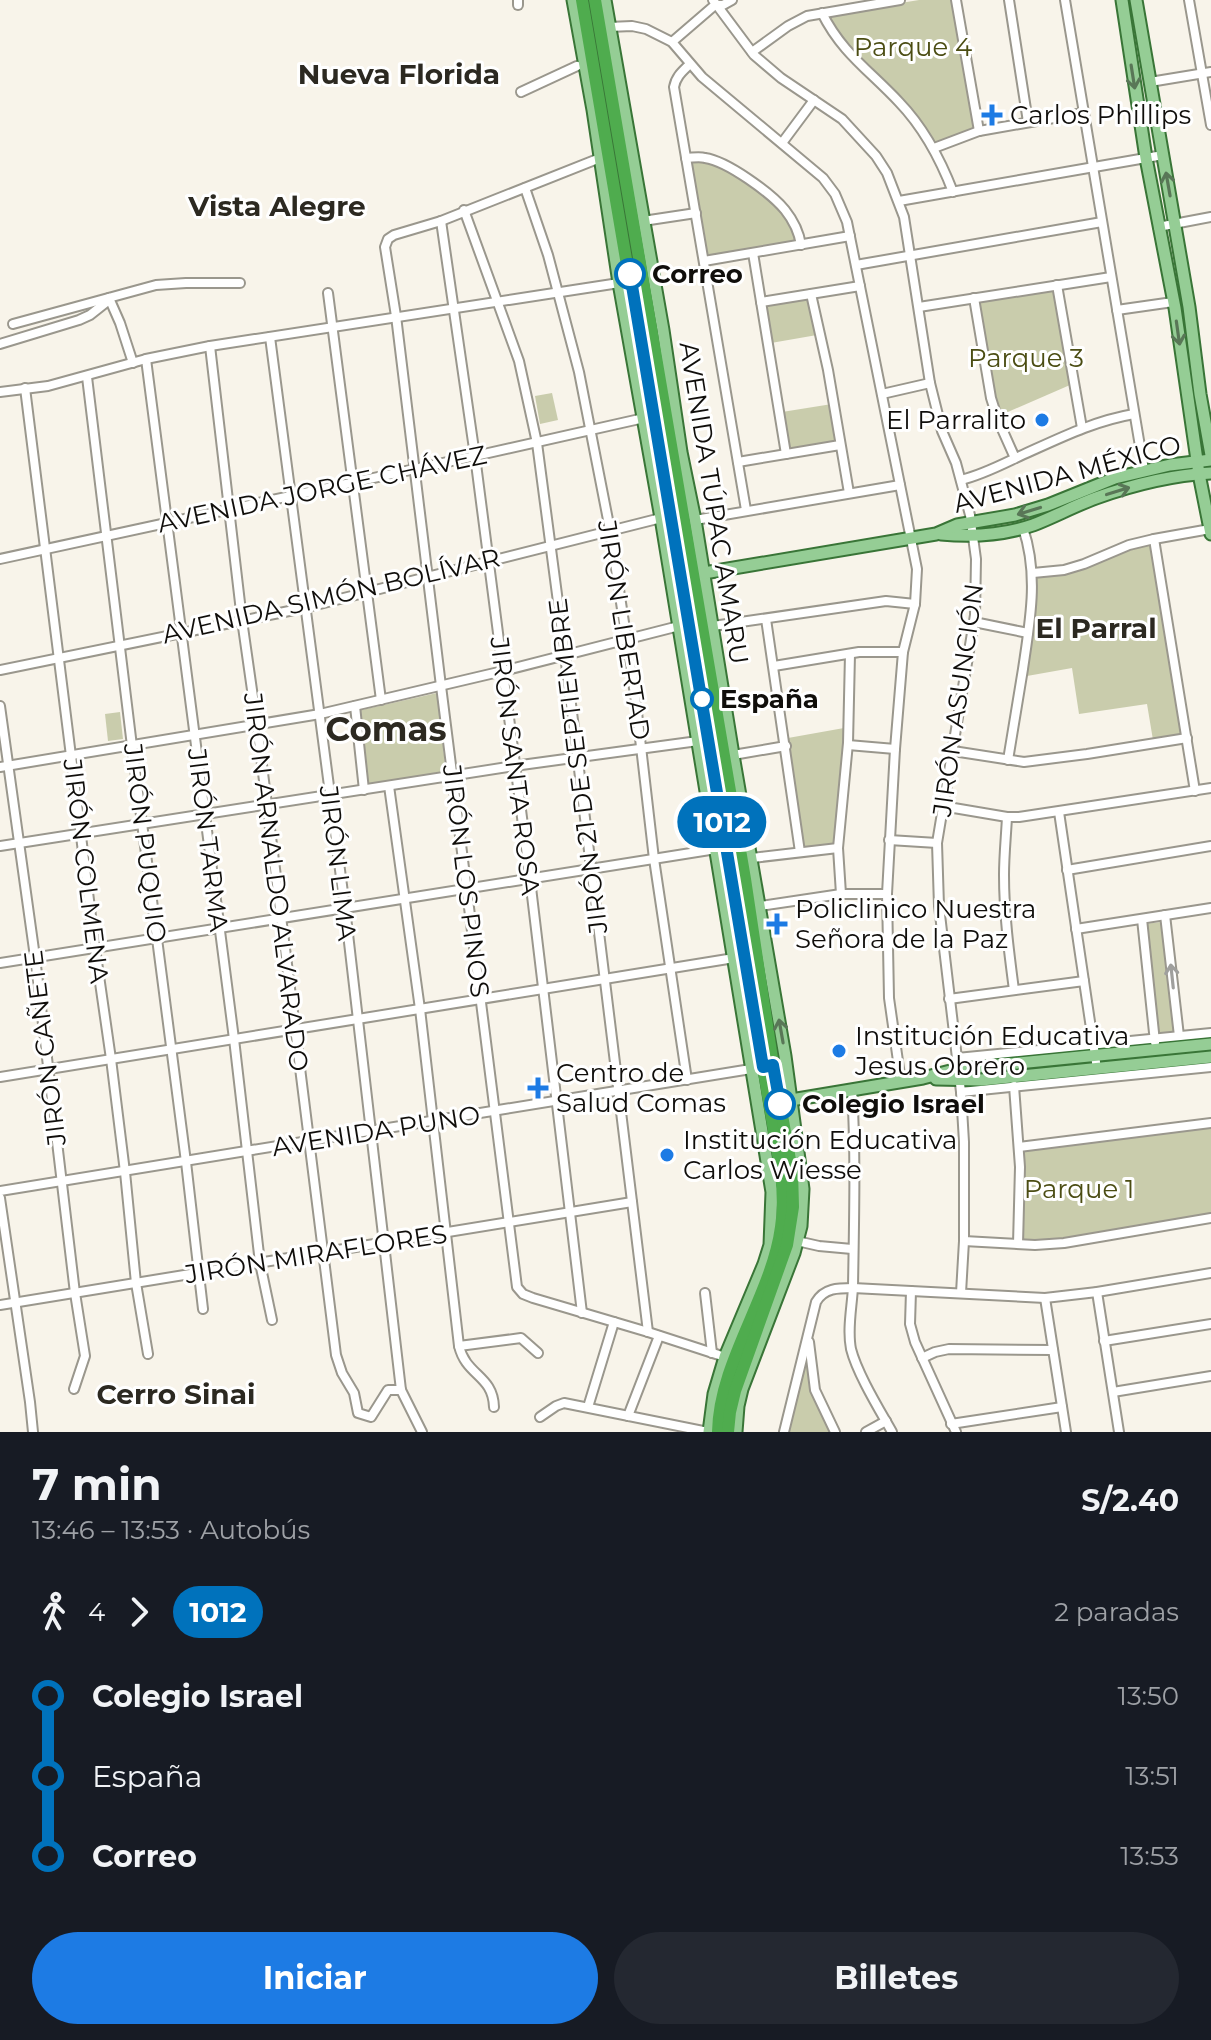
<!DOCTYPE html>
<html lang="es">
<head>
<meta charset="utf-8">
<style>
  :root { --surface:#171b24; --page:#242831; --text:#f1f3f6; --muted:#9ea1a6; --accent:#1d7be4 }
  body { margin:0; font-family:Montserrat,sans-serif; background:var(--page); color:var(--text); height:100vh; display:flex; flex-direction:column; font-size:30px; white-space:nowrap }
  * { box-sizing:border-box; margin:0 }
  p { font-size:26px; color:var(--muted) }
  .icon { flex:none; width:44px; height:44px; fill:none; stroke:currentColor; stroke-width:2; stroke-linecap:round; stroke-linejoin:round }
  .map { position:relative; height:1432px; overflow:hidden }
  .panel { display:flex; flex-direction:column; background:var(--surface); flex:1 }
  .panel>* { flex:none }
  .badge { padding:0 16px; border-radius:26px; font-size:28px; line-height:52px }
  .map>.badge { position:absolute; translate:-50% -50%; box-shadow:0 0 0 4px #fff }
  .legs { display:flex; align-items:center; gap:12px; height:88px; padding:0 32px; font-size:26px }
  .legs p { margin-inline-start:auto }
  .summary { display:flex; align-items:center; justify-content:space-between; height:136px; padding:0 32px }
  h1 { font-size:44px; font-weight:700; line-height:60px }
  .button { display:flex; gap:16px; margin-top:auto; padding:16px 32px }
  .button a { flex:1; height:92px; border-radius:48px; background:var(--accent); color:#fff; font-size:32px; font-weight:700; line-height:92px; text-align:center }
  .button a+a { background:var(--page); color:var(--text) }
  ul { padding:0 32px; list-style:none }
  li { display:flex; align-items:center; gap:28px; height:80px; font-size:30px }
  li i { display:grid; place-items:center; width:12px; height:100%; margin:0 10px; background:currentColor }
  li i::after { content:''; width:20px; height:20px; margin:-10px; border:6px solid; border-radius:50%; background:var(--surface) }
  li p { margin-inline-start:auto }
  li:first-child i { background:linear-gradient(#0000 50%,currentColor 0) }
  li:last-child i { background:linear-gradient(currentColor 50%,#0000 0) }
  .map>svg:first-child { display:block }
</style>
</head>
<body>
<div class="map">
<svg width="1211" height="1432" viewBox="0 0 1211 1432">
  <rect width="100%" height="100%" fill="#f8f4ea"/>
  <g fill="#c9ccac">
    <polygon points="919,0 953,0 975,129 935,143 917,117 902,99 848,48 827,15"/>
    <path d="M691 161C695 161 700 160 704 161 726 164 763 193 778 209 787 219 792 230 798 241L708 255Z"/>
    <polygon points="1054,289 1070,385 1001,415 990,374 978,302"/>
    <polygon points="809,297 817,335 771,343 764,304"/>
    <polygon points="552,393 558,420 540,424 535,396"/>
    <polygon points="832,404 837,443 789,451 782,412"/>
    <polygon points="1190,467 1191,472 1062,507 1017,525 977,530 980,525 1141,474"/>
    <polygon points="1151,544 1183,734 1153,740 1147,704 1079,714 1072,668 1027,676 1035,620 1037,577 1081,570 1131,550"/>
    <polygon points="437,693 446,773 365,787 357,711"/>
    <polygon points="120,712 123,739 108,741 105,714"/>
    <polygon points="844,728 833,847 802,849 788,738"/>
    <polygon points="1161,922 1175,1032 1158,1034 1145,924"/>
    <polygon points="1211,1126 1211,1215 1064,1239 1025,1242 1022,1240 1023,1150"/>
    <polygon points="807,1349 832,1432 787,1432"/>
  </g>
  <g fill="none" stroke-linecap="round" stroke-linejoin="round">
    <g stroke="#9a978d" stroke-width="12">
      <g id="minor">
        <polyline points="713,0 754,55 781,78 842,119 876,156 887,173 904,217 930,383 942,431 956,463 970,515 976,559 975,615 937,843 939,906 961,1092 964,1142 964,1241 961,1293"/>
        <polyline points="956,0 979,131"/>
        <polyline points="1009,0 1028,122"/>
        <polyline points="1065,0 1144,470"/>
        <polyline points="1189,0 1211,125"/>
        <polyline points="518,5 518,0"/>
        <path d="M822 13C842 53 869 70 899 102 924 128 940 158 953 192"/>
        <polyline points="609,27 632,26 646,29 672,42 702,77 823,178 835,194 847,222 917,569 915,604 903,652 895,749 887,894 889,998 901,1082"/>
        <polyline points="672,42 715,5 723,5 732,0"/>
        <polyline points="752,52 788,26 807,16 900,0"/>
        <path d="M690 64C683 71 676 76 674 87L746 510"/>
        <polyline points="1150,82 1211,72"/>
        <polyline points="521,92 577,66"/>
        <polyline points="782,143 814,100"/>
        <polyline points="934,148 979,131 1083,113"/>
        <polyline points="600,158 441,221 394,235 388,239 385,247 396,316 441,686 517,1287 523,1294 533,1298 648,1332 725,1357"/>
        <path d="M686 158C692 158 699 156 705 158 727 161 771 193 785 210 793 220 799 232 801 245"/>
        <polyline points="525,188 548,255 579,372 610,530 635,695 654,859 687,1080"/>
        <polyline points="899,201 1163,155"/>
        <polyline points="464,210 519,361 537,443 565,655 648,1332"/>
        <polyline points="441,221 475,456 530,879 582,1313"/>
        <polyline points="643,221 696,213"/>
        <polyline points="1158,227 1211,217"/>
        <polyline points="753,253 786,454"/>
        <polyline points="704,261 850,236"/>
        <polyline points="856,265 1102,222"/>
        <polyline points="1057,285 1082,428"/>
        <polyline points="328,293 381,700"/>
        <polyline points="811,294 828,370 849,493"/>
        <polyline points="109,298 120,323 133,363"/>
        <polyline points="974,298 991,398 998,420 1015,458"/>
        <polyline points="761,302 860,286"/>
        <polyline points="919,307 1111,277"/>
        <polyline points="1117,310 1173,302"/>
        <polyline points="13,324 156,285 186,283 240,283"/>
        <polyline points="270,337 345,908 401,1390 422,1432"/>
        <polyline points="0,344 79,320 90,315 109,300"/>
        <polyline points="210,346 242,620 257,725 336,1355 342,1373 354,1393 358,1413 371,1417 388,1390 401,1390"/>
        <polyline points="146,359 234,1039 260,1263 272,1320"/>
        <polyline points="87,377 132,746 186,1162 203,1309"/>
        <polyline points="25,388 95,948 111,1059 125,1172 136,1283 148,1354"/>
        <polyline points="0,392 48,386 146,359 210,346 619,283"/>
        <polyline points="882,394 930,383"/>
        <polyline points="738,462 840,445"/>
        <path d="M961 480C982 475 1001 465 1020 456 1058 439 1093 421 1134 414"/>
        <polyline points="695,520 900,485"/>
        <polyline points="1154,539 1195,791"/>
        <polyline points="0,559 475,456 644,418"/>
        <polyline points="1033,573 1064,570 1084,564 1129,545 1154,539 1210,529"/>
        <polyline points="766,619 800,852"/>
        <polyline points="974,622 1028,633"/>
        <polyline points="713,626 886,601 915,604"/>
        <polyline points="774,666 859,652 903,652"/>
        <polyline points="0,670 304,608 661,518"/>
        <polyline points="0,706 35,957 75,1293 85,1356 74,1389"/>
        <polyline points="355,706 364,790"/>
        <polyline points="848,745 895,749"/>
        <polyline points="953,751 1024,762 1087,754 1187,738"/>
        <polyline points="733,755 786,746"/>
        <path d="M1008 760C1013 730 1018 699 1023 669 1030 621 1039 575 1023 528"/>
        <polyline points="0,767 320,714 503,671 679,626"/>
        <path d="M389 786 420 1009 459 1346C466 1376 493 1375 494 1407"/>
        <polyline points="942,806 1007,817 1019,817 1211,788"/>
        <polyline points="1059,812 1097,1069"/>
        <path d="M1007 817C1006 837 1004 856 1004 875 1004 914 1009 952 1014 990"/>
        <polyline points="889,840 937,843"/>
        <polyline points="0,846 514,766 698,741"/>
        <polyline points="752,858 838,848"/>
        <polyline points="1067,870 1211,846"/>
        <polyline points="841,894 838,848 848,743 850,654"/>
        <polyline points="760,906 841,894 887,894"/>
        <polyline points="1165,915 1179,1036"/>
        <polyline points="1142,919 1155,1042"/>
        <polyline points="1076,929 1211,908"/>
        <polyline points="0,963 716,849"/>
        <polyline points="949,999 1084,981"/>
        <polyline points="957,1058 1211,1033"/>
        <polyline points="0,1077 734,958"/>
        <polyline points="1014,1086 1020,1167 1018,1244"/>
        <path d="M852 1089C856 1155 854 1221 853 1287 852 1307 847 1329 851 1349 857 1373 879 1409 892 1432"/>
        <polyline points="961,1092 1211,1067"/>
        <polyline points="1019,1147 1211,1123"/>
        <polyline points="0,1191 757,1068"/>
        <polyline points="0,1198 30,1402 33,1432"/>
        <polyline points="797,1241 819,1246 852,1249"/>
        <polyline points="964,1241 1035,1245 1064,1243 1211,1218"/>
        <polyline points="911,1291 910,1324 915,1342 956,1432"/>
        <polyline points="1097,1292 1119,1432"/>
        <polyline points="705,1293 712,1353"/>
        <polyline points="1045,1298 1066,1432"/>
        <polyline points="0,1305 632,1202"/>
        <polyline points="1104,1341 1211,1324"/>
        <polyline points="809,1342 815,1390 835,1432"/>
        <polyline points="459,1346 521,1338 538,1353"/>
        <polyline points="922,1358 935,1352 949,1349 1053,1350"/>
        <polyline points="1113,1392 1211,1376"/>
        <polyline points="588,1407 614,1322"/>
        <polyline points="628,1416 659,1336"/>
        <polyline points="540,1417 556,1406 564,1403 708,1432"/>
        <polyline points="951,1424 1062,1407"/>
        <path d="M784 1432 816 1302C824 1288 838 1288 853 1288L1045 1298 1097 1292 1211 1273"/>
        <polyline points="866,1432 886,1421"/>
      </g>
    </g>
    <g stroke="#397537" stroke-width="15">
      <g id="major">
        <polyline points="573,0 593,110 619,283 661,518 772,1192 770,1245 764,1264 725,1357 714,1394 709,1432"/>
        <polyline points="605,0 663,330 681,452 695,520 733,755 785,1056 803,1189 801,1226 794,1253 742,1389 738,1406 736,1432"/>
        <polyline points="1122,0 1146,158 1175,308 1199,474 1211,534"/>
        <polyline points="1136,0 1189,307 1200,394 1211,455"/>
        <path d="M941 534C971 537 1004 535 1033 525 1054 517 1074 506 1096 498 1132 485 1173 475 1211 473"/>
        <polyline points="704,573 936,534 957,525 1015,515 1048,505 1115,478 1170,465 1211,460"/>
        <polyline points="936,1079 981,1080 1211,1057"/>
        <polyline points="791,1100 923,1078 958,1069 1211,1044"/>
      </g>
    </g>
    <g stroke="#397537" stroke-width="16">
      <g id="highway">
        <path d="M582 0 781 1172C783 1190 784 1209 781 1227 772 1295 719 1362 718 1432"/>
        <polyline points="595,0 745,879 773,1065 792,1171 793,1207 787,1245 735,1391 730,1412 728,1432"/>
      </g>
    </g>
    <use href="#minor" stroke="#fff" stroke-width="8"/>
    <use href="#major" stroke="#95cd95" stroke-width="11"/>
    <use href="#highway" stroke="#4fac4e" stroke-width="12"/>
  </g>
  <defs><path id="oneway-shaft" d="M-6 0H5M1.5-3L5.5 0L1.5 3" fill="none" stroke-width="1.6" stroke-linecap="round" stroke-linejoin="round" transform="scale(2)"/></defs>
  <g stroke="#597757">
    <use href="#oneway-shaft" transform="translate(1133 77) rotate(81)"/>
    <use href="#oneway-shaft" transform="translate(1168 184) rotate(-100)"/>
    <use href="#oneway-shaft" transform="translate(1178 333) rotate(82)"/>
    <use href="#oneway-shaft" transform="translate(1118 491) rotate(-17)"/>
    <use href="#oneway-shaft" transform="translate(1029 511) rotate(163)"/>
    <use href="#oneway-shaft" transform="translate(781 1031) rotate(-100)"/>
  </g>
  <use stroke="#9f9f9d" href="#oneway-shaft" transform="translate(1172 976) rotate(-96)"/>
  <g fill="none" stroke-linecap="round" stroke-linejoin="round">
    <g stroke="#fff" stroke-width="18">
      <polyline id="line-1" points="630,274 763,1067 773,1065 780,1104"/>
    </g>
    <use href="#line-1" stroke="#0072bc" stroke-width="12"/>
  </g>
  <g fill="#1d7be4" stroke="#fff" stroke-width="3">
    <path d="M988 103h8v8h8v8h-8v8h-8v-8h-8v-8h8z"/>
    <circle cx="1042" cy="420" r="8"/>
    <path d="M773 912h8v8h8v8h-8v8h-8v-8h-8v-8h8z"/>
    <circle cx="839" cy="1051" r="8"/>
    <path d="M534 1076h8v8h8v8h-8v8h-8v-8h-8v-8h8z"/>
    <circle cx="667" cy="1155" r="8"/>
  </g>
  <g fill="#fff" stroke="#0072bc" stroke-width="4">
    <circle cx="630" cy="274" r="14"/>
    <circle cx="702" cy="699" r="10"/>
    <circle cx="780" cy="1104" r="14"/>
  </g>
  <g text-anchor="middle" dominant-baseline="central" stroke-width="6" stroke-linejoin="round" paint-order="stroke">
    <g font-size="26" fill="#4b4d13" stroke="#fff">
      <text x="913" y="47">Parque 4</text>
      <text x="1026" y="358">Parque 3</text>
      <text x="1079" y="1189">Parque 1</text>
    </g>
    <g font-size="26" fill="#100e0b" stroke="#fff" text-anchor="start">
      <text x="1010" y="115">Carlos Phillips</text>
      <text x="1026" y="420" text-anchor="end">El Parralito</text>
      <text x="795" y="909">Policlinico Nuestra<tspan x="795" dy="30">Señora de la Paz</tspan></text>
      <text x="855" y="1036">Institución Educativa<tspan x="855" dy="30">Jesus Obrero</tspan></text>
      <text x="556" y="1073">Centro de<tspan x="556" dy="30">Salud Comas</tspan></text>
      <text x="683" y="1140">Institución Educativa<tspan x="683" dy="30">Carlos Wiesse</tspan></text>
    </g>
    <g font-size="26" font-weight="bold" fill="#100e0b" stroke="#fff" text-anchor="start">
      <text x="652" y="274">Correo</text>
      <text x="720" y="699">España</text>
      <text x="802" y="1104">Colegio Israel</text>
    </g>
    <g font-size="26" fill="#100e0b" stroke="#fff">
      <text transform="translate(1067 474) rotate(-15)">AVENIDA MÉXICO</text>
      <text transform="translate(322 489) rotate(-12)">AVENIDA JORGE CHÁVEZ</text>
      <text transform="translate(714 503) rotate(81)">AVENIDA TÚPAC AMARU</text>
      <text transform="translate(331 596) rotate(-13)">AVENIDA SIMÓN BOLÍVAR</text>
      <text transform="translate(624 630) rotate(81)">JIRÓN LIBERTAD</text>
      <text transform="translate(958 700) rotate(-82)">JIRÓN ASUNCIÓN</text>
      <text transform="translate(515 766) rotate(83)">JIRÓN SANTA ROSA</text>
      <text transform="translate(578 766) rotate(-97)">JIRÓN 21 DE SEPTIEMBRE</text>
      <text transform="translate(208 840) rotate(83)">JIRÓN TARMA</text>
      <text transform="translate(145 843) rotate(83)">JIRÓN PUQUIO</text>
      <text transform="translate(338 863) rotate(83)">JIRÓN LIMA</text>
      <text transform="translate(86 871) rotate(83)">JIRÓN COLMENA</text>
      <text transform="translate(466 881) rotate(83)">JIRÓN LOS PINOS</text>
      <text transform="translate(276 882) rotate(83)">JIRÓN ARNALDO ALVARADO</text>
      <text transform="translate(45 1048) rotate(-97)">JIRÓN CAÑETE</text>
      <text transform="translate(376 1131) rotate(-9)">AVENIDA PUNO</text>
      <text transform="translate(316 1254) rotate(-9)">JIRÓN MIRAFLORES</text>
    </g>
    <g font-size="28" font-weight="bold" fill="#2c2921" stroke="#fff">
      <text x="399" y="74">Nueva Florida</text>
      <text x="277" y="206">Vista Alegre</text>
      <text x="1096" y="628">El Parral</text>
      <text x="176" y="1394">Cerro Sinai</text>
    </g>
    <g font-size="34" font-weight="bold" fill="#2c2921" stroke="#fff">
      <text x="386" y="729">Comas</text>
    </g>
  </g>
</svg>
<b class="badge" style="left:722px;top:822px;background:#0072bc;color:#fff">1012</b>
</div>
<section class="panel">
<div class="summary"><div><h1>7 min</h1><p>13:46 – 13:53 · Autobús</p></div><b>S/2.40</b></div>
<div class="legs"><svg class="icon" aria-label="walk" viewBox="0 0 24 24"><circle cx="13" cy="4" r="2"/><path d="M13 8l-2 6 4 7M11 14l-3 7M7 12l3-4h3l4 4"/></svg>4<svg class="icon" aria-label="forward" viewBox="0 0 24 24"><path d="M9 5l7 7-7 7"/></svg><b class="badge" style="background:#0072bc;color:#fff">1012</b><p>2 paradas</p></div>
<ul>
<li><i style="color:#0072bc"></i><b>Colegio Israel</b><p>13:50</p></li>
<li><i style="color:#0072bc"></i><span>España</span><p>13:51</p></li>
<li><i style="color:#0072bc"></i><b>Correo</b><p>13:53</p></li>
</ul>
<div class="button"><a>Iniciar</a><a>Billetes</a></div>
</section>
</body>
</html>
